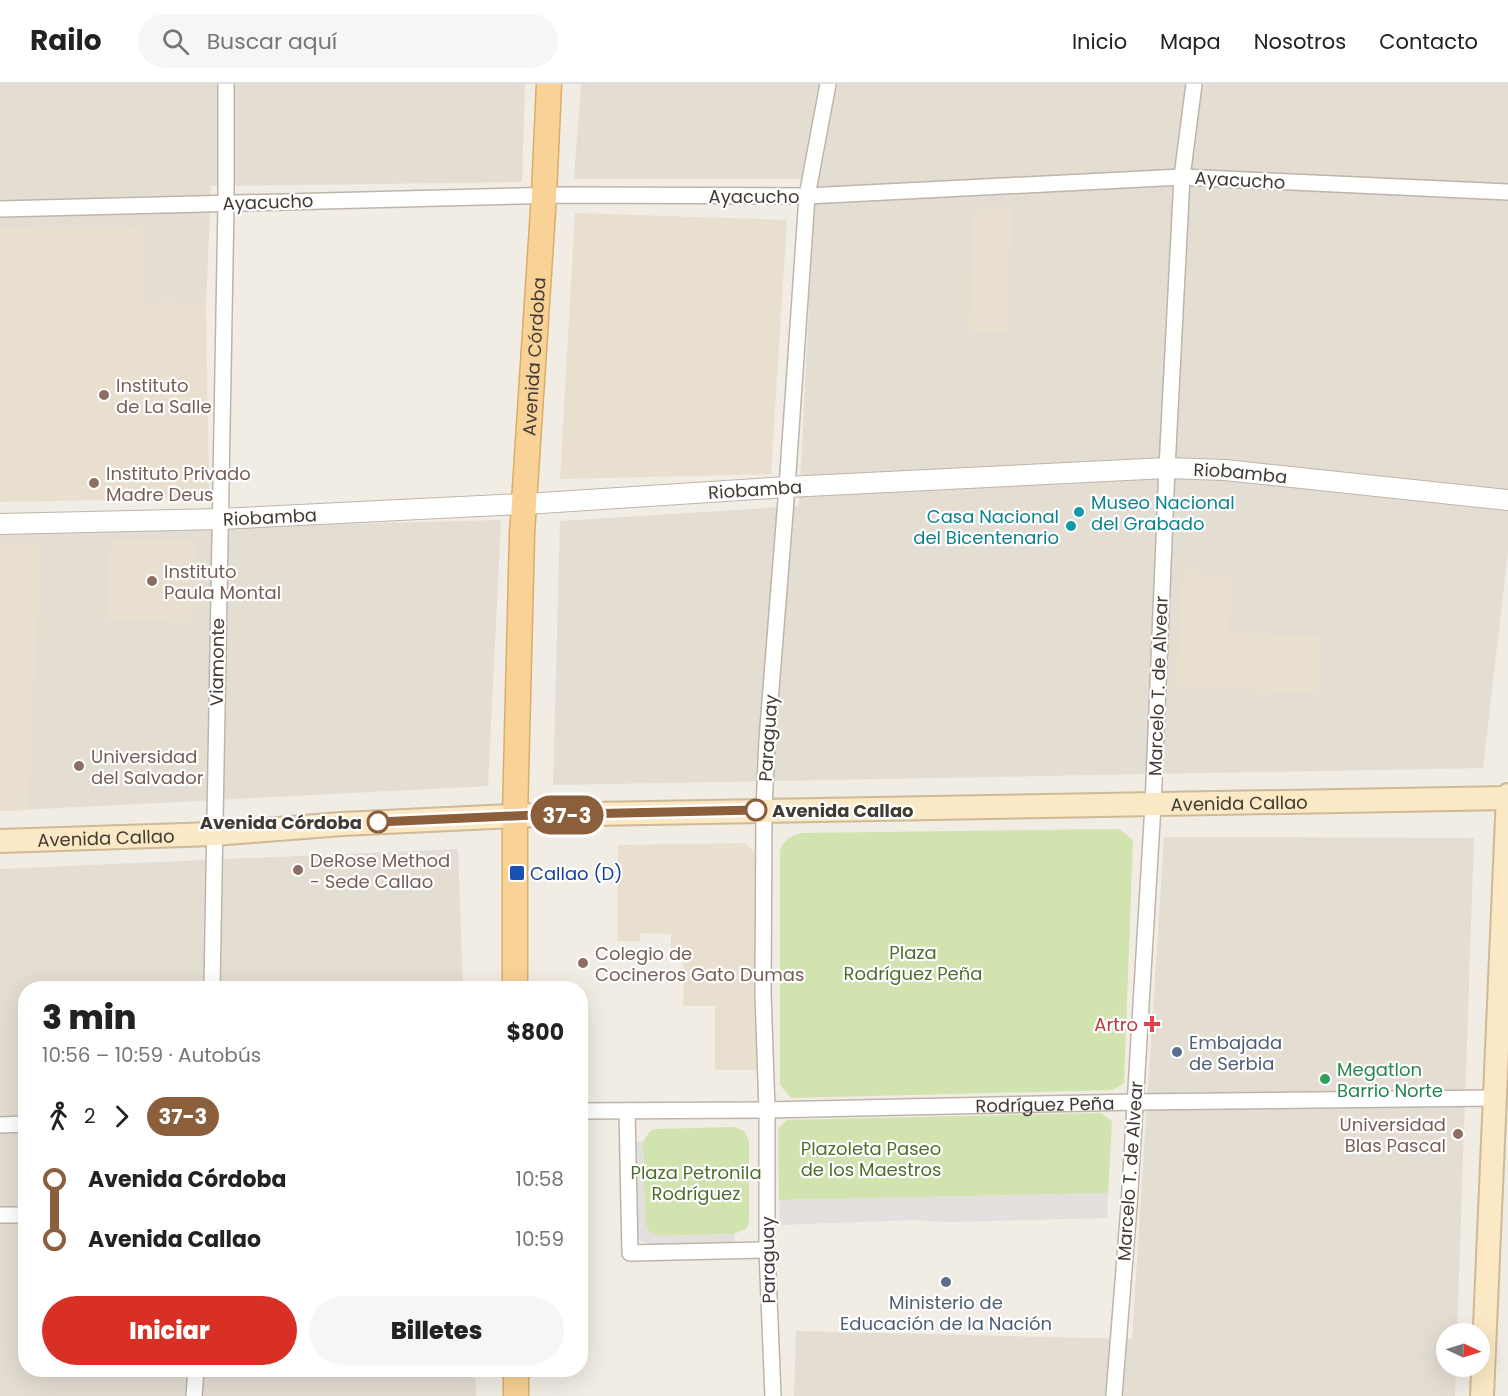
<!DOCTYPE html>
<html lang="es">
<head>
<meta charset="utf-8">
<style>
  :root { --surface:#fff; --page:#f6f6f6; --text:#222; --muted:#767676; --line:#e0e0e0; --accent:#d93025 }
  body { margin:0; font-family:Poppins,sans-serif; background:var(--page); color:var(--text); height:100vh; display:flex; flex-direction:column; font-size:22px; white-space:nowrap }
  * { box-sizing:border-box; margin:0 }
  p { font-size:20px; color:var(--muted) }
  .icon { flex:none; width:33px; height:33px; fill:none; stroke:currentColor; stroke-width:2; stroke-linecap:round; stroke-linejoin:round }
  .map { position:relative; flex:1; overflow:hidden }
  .details { position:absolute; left:18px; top:897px; width:570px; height:396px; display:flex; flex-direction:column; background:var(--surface); border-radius:24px; box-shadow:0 6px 24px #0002 }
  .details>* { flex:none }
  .badge { padding:0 12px; border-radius:20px; font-size:21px; line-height:39px }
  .needle { width:39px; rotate:94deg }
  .tools { position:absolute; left:1436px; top:1239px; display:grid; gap:12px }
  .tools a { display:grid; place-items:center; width:54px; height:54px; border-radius:50%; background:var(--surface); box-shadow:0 6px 24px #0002; font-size:30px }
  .map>.badge { position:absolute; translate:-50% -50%; box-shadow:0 0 0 3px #fff }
  .legs { display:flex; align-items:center; gap:9px; height:66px; padding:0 24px; font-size:20px }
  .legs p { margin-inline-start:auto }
  .summary { display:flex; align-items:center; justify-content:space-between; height:102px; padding:0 24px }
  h1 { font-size:33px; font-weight:800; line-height:45px }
  .action { display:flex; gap:12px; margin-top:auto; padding:12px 24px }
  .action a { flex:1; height:69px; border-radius:36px; background:var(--accent); color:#fff; font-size:24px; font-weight:800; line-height:69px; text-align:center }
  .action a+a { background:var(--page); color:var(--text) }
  ul { padding:0 24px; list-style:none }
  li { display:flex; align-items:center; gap:21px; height:60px; font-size:22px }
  li i { display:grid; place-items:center; width:9px; height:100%; margin:0 8px; background:currentColor }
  li i::after { content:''; width:15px; height:15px; margin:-8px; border:4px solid; border-radius:50%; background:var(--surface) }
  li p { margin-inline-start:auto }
  li:first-child i { background:linear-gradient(#0000 50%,currentColor 0) }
  li:last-child i { background:linear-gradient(currentColor 50%,#0000 0) }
  header { display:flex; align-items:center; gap:36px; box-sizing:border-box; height:84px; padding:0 30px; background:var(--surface); border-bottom:2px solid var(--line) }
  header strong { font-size:28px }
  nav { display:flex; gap:33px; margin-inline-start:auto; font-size:21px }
  .search { width:420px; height:54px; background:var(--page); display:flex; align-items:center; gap:15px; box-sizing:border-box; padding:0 21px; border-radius:33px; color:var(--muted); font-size:22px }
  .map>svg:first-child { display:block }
</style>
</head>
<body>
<header>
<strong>Railo</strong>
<div class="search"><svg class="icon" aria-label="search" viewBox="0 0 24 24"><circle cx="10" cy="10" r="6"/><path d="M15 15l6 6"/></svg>Buscar aquí</div>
<nav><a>Inicio</a><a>Mapa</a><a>Nosotros</a><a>Contacto</a></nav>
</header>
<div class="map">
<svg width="1508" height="1312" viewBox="0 0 1508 1312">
  <rect width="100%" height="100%" fill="#f1ece4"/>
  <g fill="#e4ddd2">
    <polygon points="0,0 525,0 522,98 211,102 206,220 142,219 141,143 0,144"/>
    <polygon points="581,0 1508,0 1508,468 1483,684 553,701 560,437 799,422 815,95 574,95"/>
    <polygon points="501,436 488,702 0,727 0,448"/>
    <polygon points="1164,753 1474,754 1457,1249 1446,1250 1446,1282 1456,1283 1455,1312 794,1312 796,1247 1132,1255"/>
    <polygon points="458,765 463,904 26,904 26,1286 475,1286 476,1312 0,1312 0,785"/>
  </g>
  <g fill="#e9dfce">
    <polygon points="1011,124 1009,248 970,249 973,127"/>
    <polygon points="575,129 787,136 771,390 560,395"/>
    <polygon points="142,143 142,219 206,220 209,402 200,414 0,418 0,144"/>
    <polygon points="110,457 195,457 194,538 107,536"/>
    <polygon points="41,458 28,726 0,727 0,460"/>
    <polygon points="1182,489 1231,491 1229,549 1321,553 1318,609 1177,603"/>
    <polygon points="745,759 756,770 758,986 715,986 715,922 683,922 684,873 671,873 671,850 640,849 640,857 617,857 618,761"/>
  </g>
  <g fill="#d1e3ae">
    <path d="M1119 745 1133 756 1124 999 1113 1006 791 1014 780 1001V766C785 755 790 752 802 749Z"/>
    <polygon points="1101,1029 1112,1037 1108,1109 779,1116 778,1045 787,1036"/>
    <polygon points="734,1043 744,1047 749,1057 749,1138 747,1144 734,1150 660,1152 649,1148 645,1138 643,1058 650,1047 656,1045"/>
  </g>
  <g fill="#e2dfdc">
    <polygon points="633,1058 643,1058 645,1138 649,1148 660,1152 734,1150 735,1161 648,1161 640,1156 636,1150"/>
    <polygon points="1108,1109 1107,1134 950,1138 913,1136 780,1141 779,1116"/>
  </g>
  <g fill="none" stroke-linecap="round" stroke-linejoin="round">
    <g stroke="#beb5aa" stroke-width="18">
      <g id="minor">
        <polyline points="0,125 562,111 807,112 1182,93 1508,108"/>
        <polyline points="212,904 226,119 226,0"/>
        <path id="s1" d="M580 1027 767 1026 1135 1018 1495 1014"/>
        <polyline points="627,1027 630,1169 767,1166"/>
        <polyline points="0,1041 26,1040"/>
        <polyline points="0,1131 26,1131"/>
        <polyline points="194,1312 196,1286"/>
        <polyline points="773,1312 767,1166 767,1026 763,910 764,726 767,656 787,403 807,112 828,0"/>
        <polyline points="1114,1312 1129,1122 1153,721 1167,384 1182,93 1194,0"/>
      </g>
    </g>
    <g stroke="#beb5aa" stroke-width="22">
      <g id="tertiary">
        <path id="s2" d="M0 440 220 435 541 419 787 403 1167 384 1225 386 1508 416"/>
      </g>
    </g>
    <g stroke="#ceba96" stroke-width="26">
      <g id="secondary">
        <path id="s3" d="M0 757 214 750 342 740 534 731 1508 714"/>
        <polyline points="1482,1312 1508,711"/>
      </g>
    </g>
    <g stroke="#dbad67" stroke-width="27">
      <g id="primary">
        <path id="s4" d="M515 904V732L522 450 544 111 549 0"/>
        <polyline points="516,1286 516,1312"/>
      </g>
    </g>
    <use href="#minor" stroke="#fff" stroke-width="15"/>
    <use href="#tertiary" stroke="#fff" stroke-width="20"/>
    <use href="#secondary" stroke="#fbe8c4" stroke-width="22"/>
    <use href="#primary" stroke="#f8d296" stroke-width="24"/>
  </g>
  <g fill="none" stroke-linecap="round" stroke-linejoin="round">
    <g stroke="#fff" stroke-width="14">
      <polyline id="line-1" points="378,738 534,731 756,726"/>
    </g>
    <use href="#line-1" stroke="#8b5e3c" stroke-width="9"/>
  </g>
  <g fill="#8d6e63" stroke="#fff" stroke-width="2">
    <circle cx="104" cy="311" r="6"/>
    <circle cx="94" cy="399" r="6"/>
    <circle cx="152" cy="497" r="6"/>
    <circle cx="79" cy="682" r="6"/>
    <circle cx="298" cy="786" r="6"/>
    <circle cx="583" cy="879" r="6"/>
    <circle cx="1458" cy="1050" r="6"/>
  </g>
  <g fill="#0f9aa8" stroke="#fff" stroke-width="2">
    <circle cx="1079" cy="428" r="6"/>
    <circle cx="1071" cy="442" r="6"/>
  </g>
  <g fill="#fff" stroke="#8b5e3c" stroke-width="3">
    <circle cx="756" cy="726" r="10"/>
    <circle cx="378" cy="738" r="10"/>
  </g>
  <rect fill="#1a4fb4" stroke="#fff" stroke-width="2" x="509" y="781" width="16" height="16" rx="3"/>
  <path fill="#e0444e" stroke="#fff" stroke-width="2" d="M1149 931h6v6h6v6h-6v6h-6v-6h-6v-6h6z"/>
  <g fill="#5c6f8a" stroke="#fff" stroke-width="2">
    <circle cx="1177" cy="968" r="6"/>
    <circle cx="946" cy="1198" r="6"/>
  </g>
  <circle fill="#2e9e5b" stroke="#fff" stroke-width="2" cx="1325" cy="995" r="6"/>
  <g text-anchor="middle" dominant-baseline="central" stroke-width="4.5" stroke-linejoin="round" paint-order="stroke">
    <g font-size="18" fill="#423b34" stroke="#fff">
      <text transform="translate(1240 96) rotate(3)">Ayacucho</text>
      <text x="754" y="112">Ayacucho</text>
      <text transform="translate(268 118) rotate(-2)">Ayacucho</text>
      <text stroke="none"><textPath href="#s4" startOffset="632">Avenida Córdoba</textPath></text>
      <text stroke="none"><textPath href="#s2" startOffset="1242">Riobamba</textPath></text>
      <text stroke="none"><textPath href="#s2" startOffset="756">Riobamba</textPath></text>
      <text stroke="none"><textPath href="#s2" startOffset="270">Riobamba</textPath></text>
      <text transform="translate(217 578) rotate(-89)">Viamonte</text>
      <text transform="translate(1158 602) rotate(-88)">Marcelo T. de Alvear</text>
      <text transform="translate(768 654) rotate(-86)">Paraguay</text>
      <text stroke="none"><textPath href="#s3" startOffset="1240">Avenida Callao</textPath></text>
      <text stroke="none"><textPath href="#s3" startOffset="106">Avenida Callao</textPath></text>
      <text stroke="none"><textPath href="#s1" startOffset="465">Rodríguez Peña</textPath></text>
      <text transform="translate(1130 1087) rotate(-86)">Marcelo T. de Alvear</text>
      <text transform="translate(768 1176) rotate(-91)">Paraguay</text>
    </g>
    <g font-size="18" fill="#785e54" stroke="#fff" text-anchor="start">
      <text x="116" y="301">Instituto<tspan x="116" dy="21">de La Salle</tspan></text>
      <text x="106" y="389">Instituto Privado<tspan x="106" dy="21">Madre Deus</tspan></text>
      <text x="164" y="487">Instituto<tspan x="164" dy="21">Paula Montal</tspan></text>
      <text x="91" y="672">Universidad<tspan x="91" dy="21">del Salvador</tspan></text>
      <text x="310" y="776">DeRose Method<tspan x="310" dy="21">- Sede Callao</tspan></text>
      <text x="595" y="869">Colegio de<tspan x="595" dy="21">Cocineros Gato Dumas</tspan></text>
      <text x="1446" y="1040" text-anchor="end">Universidad<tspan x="1446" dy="21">Blas Pascal</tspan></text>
    </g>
    <g font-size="18" fill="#0d838f" stroke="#fff" text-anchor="start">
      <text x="1091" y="418">Museo Nacional<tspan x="1091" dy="21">del Grabado</tspan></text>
      <text x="1059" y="432" text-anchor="end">Casa Nacional<tspan x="1059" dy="21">del Bicentenario</tspan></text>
    </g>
    <g font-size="18" font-weight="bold" fill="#423b34" stroke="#fff" text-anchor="start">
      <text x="772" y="726">Avenida Callao</text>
      <text x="362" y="738" text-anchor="end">Avenida Córdoba</text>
    </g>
    <g font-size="18" fill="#164399" stroke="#fff" text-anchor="start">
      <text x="530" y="789">Callao (D)</text>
    </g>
    <g font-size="18" fill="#4c702c" stroke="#fff">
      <text x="913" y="868">Plaza<tspan x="913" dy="21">Rodríguez Peña</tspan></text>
      <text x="871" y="1064">Plazoleta Paseo<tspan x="871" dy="21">de los Maestros</tspan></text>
      <text x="696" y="1088">Plaza Petronila<tspan x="696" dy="21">Rodríguez</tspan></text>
    </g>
    <g font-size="18" fill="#be3a42" stroke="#fff" text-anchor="end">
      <text x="1138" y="940">Artro</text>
    </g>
    <g font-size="18" fill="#4e5e75" stroke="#fff" text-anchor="start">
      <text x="1189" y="958">Embajada<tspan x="1189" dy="21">de Serbia</tspan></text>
      <text x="946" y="1218" text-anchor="middle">Ministerio de<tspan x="946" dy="21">Educación de la Nación</tspan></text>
    </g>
    <g font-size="18" fill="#27864d" stroke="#fff" text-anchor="start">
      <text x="1337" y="985">Megatlon<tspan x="1337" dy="21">Barrio Norte</tspan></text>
    </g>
  </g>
</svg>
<div class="tools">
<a><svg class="needle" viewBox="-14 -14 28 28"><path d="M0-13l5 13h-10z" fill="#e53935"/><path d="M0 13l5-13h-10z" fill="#767676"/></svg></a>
</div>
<b class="badge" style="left:567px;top:731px;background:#8b5e3c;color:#fff">37-3</b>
<section class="details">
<div class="summary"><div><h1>3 min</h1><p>10:56 – 10:59 · Autobús</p></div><b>$800</b></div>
<div class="legs"><svg class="icon" aria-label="walk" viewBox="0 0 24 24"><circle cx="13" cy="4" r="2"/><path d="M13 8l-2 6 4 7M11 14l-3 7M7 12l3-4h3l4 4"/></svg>2<svg class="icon" aria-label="forward" viewBox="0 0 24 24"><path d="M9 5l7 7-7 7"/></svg><b class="badge" style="background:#8b5e3c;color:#fff">37-3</b></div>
<ul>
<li><i style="color:#8b5e3c"></i><b>Avenida Córdoba</b><p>10:58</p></li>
<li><i style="color:#8b5e3c"></i><b>Avenida Callao</b><p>10:59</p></li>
</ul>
<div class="action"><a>Iniciar</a><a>Billetes</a></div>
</section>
</div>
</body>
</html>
